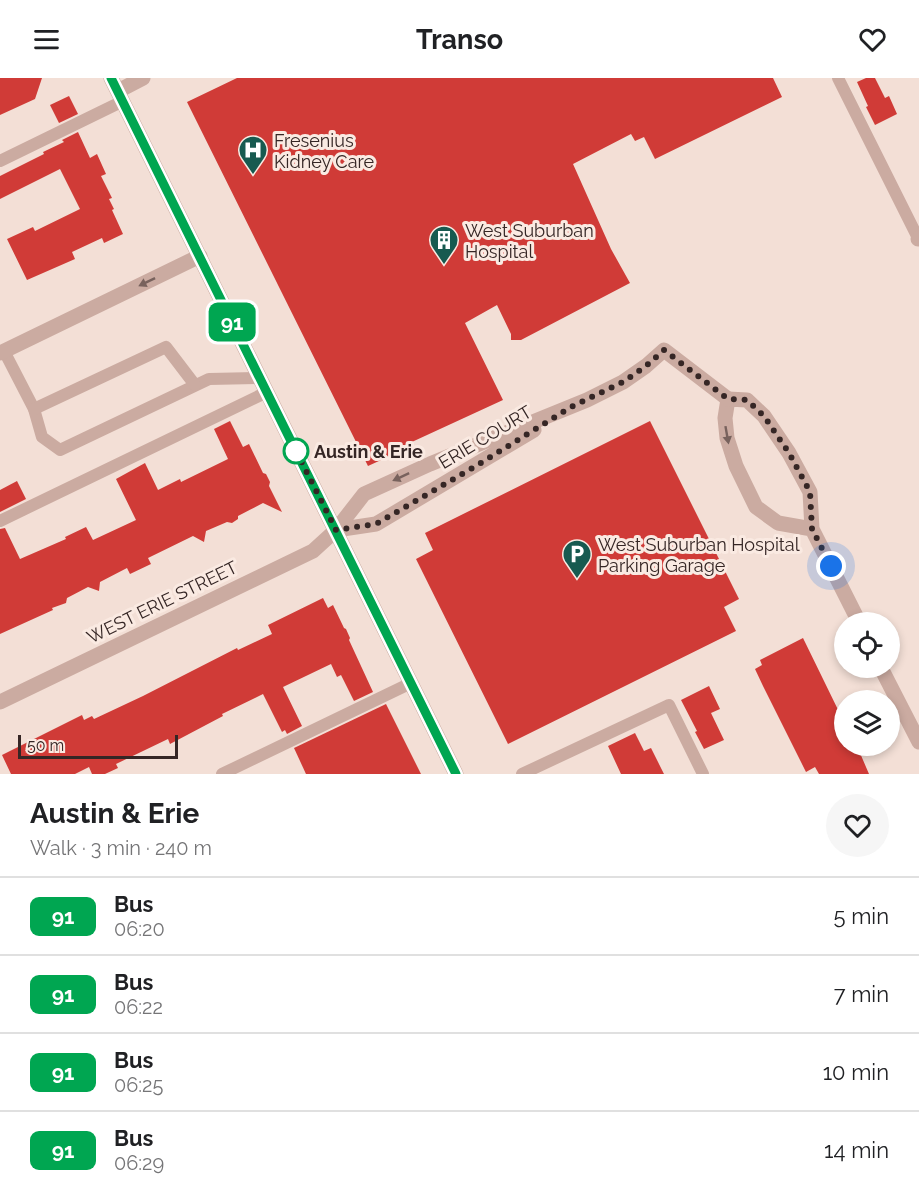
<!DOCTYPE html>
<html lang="en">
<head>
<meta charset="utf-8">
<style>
  :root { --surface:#fff; --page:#f6f6f6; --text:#202124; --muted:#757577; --line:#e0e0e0 }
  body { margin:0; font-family:Raleway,sans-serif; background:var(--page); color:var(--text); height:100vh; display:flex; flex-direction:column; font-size:22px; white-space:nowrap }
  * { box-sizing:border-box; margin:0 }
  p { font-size:20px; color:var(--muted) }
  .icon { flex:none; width:33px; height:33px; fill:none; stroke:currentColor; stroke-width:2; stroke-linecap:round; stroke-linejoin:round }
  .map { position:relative; height:696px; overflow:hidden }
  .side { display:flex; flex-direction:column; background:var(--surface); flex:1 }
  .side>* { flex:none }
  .badge { padding:0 12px; border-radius:9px; font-size:21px; line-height:39px }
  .tools { position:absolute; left:834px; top:534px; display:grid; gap:12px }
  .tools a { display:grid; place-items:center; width:66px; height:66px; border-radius:50%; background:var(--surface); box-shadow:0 3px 9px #0003; font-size:30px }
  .scale { position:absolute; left:18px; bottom:15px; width:160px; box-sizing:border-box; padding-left:6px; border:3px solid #352625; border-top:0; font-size:16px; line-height:21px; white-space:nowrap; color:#352625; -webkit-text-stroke:4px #faeae2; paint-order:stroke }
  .you { position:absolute; width:30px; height:30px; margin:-15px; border:4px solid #fff; border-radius:50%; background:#1a73e8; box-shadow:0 0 0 9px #1a73e833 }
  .map>.badge { position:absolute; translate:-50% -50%; box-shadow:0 0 0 3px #fff }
  .round { display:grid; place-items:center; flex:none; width:63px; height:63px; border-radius:32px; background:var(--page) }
  .headline { display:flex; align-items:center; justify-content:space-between; height:102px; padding:0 30px }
  h1 { font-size:28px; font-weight:700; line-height:45px }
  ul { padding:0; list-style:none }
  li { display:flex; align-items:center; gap:18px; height:78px; padding:0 30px; border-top:2px solid var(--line) }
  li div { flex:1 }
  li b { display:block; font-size:22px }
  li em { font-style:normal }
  li .badge { min-width:66px; font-weight:700; text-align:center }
  header { display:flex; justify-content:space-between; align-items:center; height:78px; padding:0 30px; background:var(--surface); font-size:27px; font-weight:700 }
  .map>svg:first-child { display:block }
</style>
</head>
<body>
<header><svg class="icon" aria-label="menu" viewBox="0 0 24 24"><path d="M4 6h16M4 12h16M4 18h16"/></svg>Transo<svg class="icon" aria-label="heart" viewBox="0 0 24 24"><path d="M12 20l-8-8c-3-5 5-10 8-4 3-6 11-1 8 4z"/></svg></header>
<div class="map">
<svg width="919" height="696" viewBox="0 0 919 696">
  <rect width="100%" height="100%" fill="#f3dfd6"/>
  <g fill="#d03b37">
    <polygon points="0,0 42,0 35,21 0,37"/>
    <polygon points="237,0 773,0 782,19 655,81 644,59 635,63 631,56 573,86 611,171 630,205 521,262 511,262 511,256 497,227 465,245 503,322 401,369 403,372 368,388 187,24"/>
    <polygon points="866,0 875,0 885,20 889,18 897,36 875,47 866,29 868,28 857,4"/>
    <polygon points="69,18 78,36 59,45 50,27"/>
    <polygon points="78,54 90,80 97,76 106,96 101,98 112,120 109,121 114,131 112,132 123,156 104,165 102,160 72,174 75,181 27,202 7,161 33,149 35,153 80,131 60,91 0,121 0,98 44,76 43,74 64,64 62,62"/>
    <polygon points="230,343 243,369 249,366 263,395 266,396 270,404 269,408 282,434 263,425 238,438 238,441 232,445 227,444 206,453 204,464 193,458 148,480 151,486 130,496 127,490 100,504 99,513 88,509 67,520 66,525 52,530 53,532 0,556 0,451 5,450 20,481 66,461 65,459 86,449 93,462 136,442 116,401 145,385 158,412 180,401 181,404 228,381 214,351"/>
    <polygon points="650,343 739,521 724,529 736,553 508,666 416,481 433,472 425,455"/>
    <polygon points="17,403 26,421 0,434 0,412"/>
    <polygon points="323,520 328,530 333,527 344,550 346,551 350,560 349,562 373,614 354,623 341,597 337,599 331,586 283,609 302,648 287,656 285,652 282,654 263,616 222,636 223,638 170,666 168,661 116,686 118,690 105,696 92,696 89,689 75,696 11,696 2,677 82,637 84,642 92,638 94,641 143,618 237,570 238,572 272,556 268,547"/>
    <polygon points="803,560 844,644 844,668 857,668 869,696 819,696 815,689 806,694 763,608 755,591 762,587 760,582"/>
    <polygon points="709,608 720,631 711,635 724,662 704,671 695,654 697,653 681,622"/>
    <polygon points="386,626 421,696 306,696 294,670"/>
    <polygon points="635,655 644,673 651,670 664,696 621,696 608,668"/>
  </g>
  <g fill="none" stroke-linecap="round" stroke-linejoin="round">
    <g stroke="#cbaba1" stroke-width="12">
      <polyline points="838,0 919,162"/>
      <polyline points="0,83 123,23"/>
      <polyline points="4,273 34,331 42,359 60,372 209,301 260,300"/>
      <polyline points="34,331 166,269 195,307"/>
      <polyline points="0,443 267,314"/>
      <polyline points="222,696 411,605"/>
      <polyline points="522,696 669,627 703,696"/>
    </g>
    <g stroke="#cbaba1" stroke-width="15">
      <polyline points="118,13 143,0"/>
      <polyline points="918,161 919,160"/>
      <polyline points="0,275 200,178"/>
      <polyline points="812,451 778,445 756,429 736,388 727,360 725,340 728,321 747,322 764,338 789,375 810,414 812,451 859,544"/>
      <polyline points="336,452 376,446 534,352"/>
      <polyline points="881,590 919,664"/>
      <polyline points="0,624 313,473 336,452 364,416 430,386 587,322 623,304 646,288 664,272 728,321"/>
    </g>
    <polyline stroke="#cbaba1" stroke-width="15" points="111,0 456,696"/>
  </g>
  <defs><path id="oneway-solid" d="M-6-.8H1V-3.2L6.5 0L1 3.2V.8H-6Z" transform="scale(1.5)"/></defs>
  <g fill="#78625d">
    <use href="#oneway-solid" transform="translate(147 204) rotate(154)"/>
    <use href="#oneway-solid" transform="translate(727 357) rotate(80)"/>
    <use href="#oneway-solid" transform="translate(401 399) rotate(155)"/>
  </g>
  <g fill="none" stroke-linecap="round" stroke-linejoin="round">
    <g stroke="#fff" stroke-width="14">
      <polyline id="line" points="111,0 456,696"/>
    </g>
    <use href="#line" stroke="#00a651" stroke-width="9"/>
    <polyline stroke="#352625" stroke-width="6" stroke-dasharray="0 10.8" points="296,373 294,369 336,452 376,446 476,388 571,329 623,304 646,288 664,272 728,321 747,322 764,338 789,375 810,414 812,451 831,488"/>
  </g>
  <defs>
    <g id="hospital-pin" transform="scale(1.5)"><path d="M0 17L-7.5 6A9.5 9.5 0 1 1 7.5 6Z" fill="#175a50" stroke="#faeae2"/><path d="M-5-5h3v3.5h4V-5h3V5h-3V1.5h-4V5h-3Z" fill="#fff"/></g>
    <g id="building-pin" transform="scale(1.5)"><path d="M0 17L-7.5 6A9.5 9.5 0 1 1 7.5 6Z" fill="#175a50" stroke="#faeae2"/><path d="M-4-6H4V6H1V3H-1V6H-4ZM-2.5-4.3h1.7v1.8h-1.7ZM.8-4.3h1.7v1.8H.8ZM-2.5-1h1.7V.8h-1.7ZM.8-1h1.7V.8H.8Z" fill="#fff"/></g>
    <g id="parking-pin" transform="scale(1.5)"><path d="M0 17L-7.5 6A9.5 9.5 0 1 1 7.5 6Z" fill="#175a50" stroke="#faeae2"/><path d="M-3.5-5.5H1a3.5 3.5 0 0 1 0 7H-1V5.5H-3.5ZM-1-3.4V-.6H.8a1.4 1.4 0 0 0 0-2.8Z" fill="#fff"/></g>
  </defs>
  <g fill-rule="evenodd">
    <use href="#hospital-pin" x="253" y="72"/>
    <use href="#building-pin" x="444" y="162"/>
    <use href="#parking-pin" x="577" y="476"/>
  </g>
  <circle fill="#fff" stroke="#00a651" stroke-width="3" cx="296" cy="373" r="12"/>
  <g text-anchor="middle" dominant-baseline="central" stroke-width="6" stroke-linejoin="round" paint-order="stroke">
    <g font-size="18" fill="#352625" stroke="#faeae2" text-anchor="start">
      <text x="274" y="62">Fresenius<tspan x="274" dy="21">Kidney Care</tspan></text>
      <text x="465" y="152">West Suburban<tspan x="465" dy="21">Hospital</tspan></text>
      <text x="598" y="466">West Suburban Hospital<tspan x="598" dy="21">Parking Garage</tspan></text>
    </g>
    <g font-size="18" fill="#352625" stroke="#faeae2">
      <text transform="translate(485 359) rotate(-31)">ERIE COURT</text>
      <text transform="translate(162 524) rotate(-26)">WEST ERIE STREET</text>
    </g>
    <g font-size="18" font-weight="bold" fill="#352625" stroke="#faeae2" text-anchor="start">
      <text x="314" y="373">Austin &amp; Erie</text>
    </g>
  </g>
</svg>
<div class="tools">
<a><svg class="icon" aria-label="locate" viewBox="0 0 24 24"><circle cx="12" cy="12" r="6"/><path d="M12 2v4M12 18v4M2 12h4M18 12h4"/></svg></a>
<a><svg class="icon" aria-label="layers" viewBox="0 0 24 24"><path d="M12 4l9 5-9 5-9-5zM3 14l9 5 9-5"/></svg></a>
</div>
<div class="scale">50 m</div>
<div class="you" style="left:831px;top:488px"></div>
<b class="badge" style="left:232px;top:244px;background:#00a651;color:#fff">91</b>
</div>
<section class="side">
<div class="headline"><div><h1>Austin &amp; Erie</h1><p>Walk · 3 min · 240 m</p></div><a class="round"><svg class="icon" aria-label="heart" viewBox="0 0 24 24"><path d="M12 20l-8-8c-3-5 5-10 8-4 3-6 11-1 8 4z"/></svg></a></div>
<ul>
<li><span class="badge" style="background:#00a651;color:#fff">91</span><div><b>Bus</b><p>06:20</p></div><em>5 min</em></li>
<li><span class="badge" style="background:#00a651;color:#fff">91</span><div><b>Bus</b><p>06:22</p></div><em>7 min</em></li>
<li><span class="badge" style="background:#00a651;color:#fff">91</span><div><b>Bus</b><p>06:25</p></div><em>10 min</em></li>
<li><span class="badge" style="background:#00a651;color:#fff">91</span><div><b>Bus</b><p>06:29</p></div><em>14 min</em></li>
</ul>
</section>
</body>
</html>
